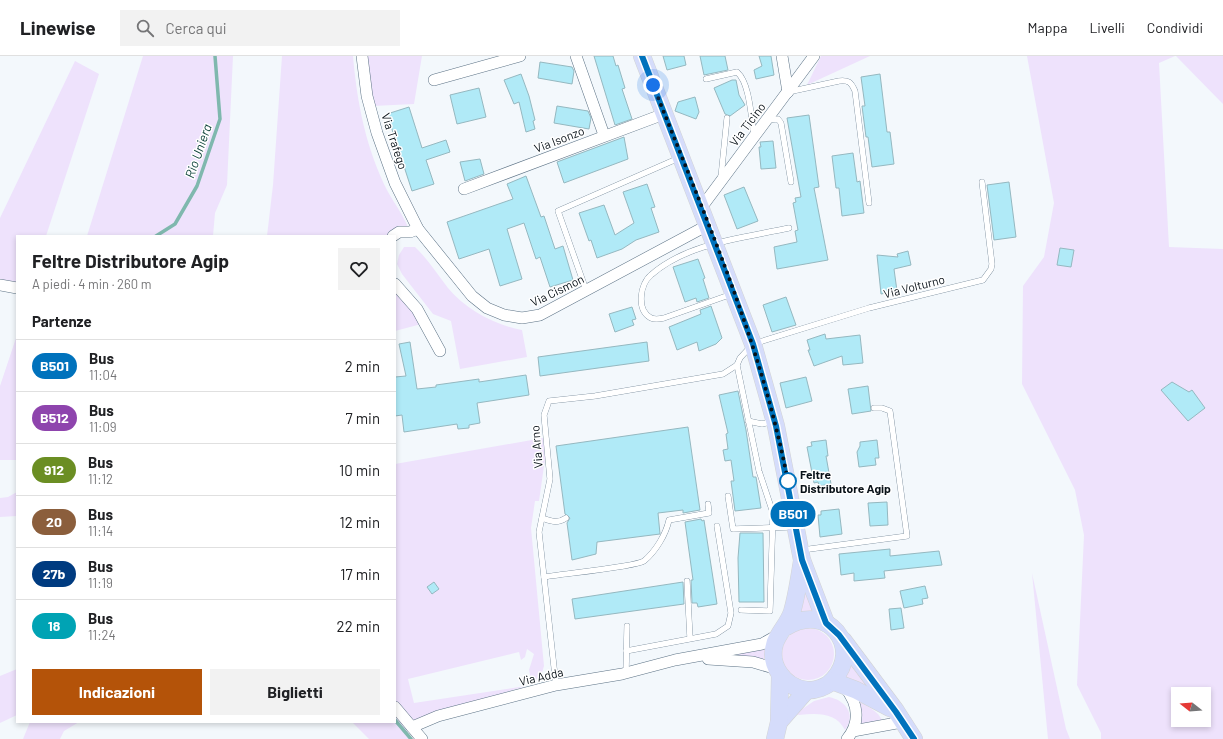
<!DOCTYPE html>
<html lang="it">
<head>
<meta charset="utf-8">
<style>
  :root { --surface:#fff; --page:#f2f2f2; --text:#202124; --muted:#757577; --line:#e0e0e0; --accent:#b45309 }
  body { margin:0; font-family:Barlow,sans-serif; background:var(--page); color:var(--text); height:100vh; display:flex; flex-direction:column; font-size:15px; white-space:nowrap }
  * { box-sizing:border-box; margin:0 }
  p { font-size:13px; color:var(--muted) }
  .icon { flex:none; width:22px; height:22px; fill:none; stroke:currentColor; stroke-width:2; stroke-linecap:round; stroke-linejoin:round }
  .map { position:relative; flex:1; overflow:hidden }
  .details { position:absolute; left:16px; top:179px; width:380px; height:488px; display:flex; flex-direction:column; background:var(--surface); border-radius:0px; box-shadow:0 2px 6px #0003 }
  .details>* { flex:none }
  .badge { padding:0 8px; border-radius:13px; font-size:14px; line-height:26px }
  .needle { width:26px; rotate:287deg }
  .fabs { position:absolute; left:1171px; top:631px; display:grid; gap:8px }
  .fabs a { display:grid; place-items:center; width:40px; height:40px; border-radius:0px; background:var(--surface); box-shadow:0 2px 6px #0003; font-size:20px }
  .you { position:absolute; width:20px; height:20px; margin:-10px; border:3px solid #fff; border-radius:50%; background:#1a73e8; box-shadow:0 0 0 6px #1a73e833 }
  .map>.badge { position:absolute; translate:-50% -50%; box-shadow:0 0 0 2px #fff }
  h2 { padding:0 16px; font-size:15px; line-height:36px }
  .round { display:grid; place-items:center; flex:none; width:42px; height:42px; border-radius:0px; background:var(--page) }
  .summary { display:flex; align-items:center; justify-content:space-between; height:68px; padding:0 16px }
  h1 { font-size:19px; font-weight:700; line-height:30px }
  .cta { display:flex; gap:8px; margin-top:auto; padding:8px 16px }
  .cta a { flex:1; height:46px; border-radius:0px; background:var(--accent); color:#fff; font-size:16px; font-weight:700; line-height:46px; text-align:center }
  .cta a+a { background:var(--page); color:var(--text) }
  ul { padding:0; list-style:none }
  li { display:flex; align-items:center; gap:12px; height:52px; padding:0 16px; border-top:1px solid var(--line) }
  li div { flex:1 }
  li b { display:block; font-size:15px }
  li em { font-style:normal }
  li .badge { min-width:44px; font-weight:700; text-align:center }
  header { display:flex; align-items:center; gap:24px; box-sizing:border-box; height:56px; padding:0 20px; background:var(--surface); border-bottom:1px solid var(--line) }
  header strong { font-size:19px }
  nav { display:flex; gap:22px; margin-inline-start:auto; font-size:14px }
  .search { width:280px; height:36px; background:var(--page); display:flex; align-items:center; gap:10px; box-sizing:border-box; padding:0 14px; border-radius:0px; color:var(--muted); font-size:15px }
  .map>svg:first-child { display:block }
</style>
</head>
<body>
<header>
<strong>Linewise</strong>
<div class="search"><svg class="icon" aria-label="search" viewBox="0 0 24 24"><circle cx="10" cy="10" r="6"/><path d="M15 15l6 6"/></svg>Cerca qui</div>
<nav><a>Mappa</a><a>Livelli</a><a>Condividi</a></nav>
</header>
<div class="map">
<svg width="1223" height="683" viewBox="0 0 1223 683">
  <rect width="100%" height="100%" fill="#f3f8fc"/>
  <g fill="#eee2fc" fill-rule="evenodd">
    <polygon points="143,0 233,0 227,129 215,157 213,180 87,180"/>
    <path d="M282 0H353C357 47 366 93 388 136 396 150 404 160 410 176L393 180H267L273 129Z"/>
    <polygon points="367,0 422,0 414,48 373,50"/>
    <polygon points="821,0 870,0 807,29"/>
    <path d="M1027 0H1175L1159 7 1169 191 1223 193V683H1101V677L1077 629 1084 479 1075 434 1022 328 1023 230 1044 201 1054 147ZM1178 638H1204V664H1178Z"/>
    <polygon points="1176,0 1223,0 1223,48"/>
    <polygon points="75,5 99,18 46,180 17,180 17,232 0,229 0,162"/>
    <path d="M404 191H415C428 203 437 218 448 232 466 254 495 269 522 274L527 301 460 313 451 265 433 258 402 218 397 208 399 199Z"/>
    <polygon points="395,228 425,267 395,275"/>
    <polygon points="17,279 17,404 0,404 0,330"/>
    <path d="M543 382 545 403 539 445H535L531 472 544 610 541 620 534 625 531 623 529 614 534 598 527 593 525 601 521 604 519 596 408 623 414 647 526 630C499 639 423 660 406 678L395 665V408Z"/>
    <polygon points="17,436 17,460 0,461 0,442 8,441"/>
    <polygon points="1032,517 1066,673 1070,683 1048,683"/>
    <polygon points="806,526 820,561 799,560"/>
    <circle cx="808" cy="598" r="26"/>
    <polygon points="766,592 764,605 739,600 738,598"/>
    <polygon points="850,607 877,643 843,625"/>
    <polygon points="17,613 17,659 0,667 0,620"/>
    <path d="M829 641C845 644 857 659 845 674 836 656 817 657 799 659L795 658 814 645Z"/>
    <path d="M855 644C863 647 880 656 882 665L857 672Z"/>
    <polygon points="30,666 79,666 64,675 60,683 23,683"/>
    <polygon points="352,666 395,666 410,683 369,683"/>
  </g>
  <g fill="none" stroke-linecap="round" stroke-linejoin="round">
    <g stroke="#7fb8ae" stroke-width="3.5">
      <polyline points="156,180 175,168 197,130 220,63 215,0"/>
      <polyline points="395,664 411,683"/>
    </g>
  </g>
  <g fill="#b0eaf7" stroke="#95b8c0">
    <polygon points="594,0 613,0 616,10 618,9 625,32 622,33 632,63 615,69"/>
    <polygon points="663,0 684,0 686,9 667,14"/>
    <polygon points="700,0 725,0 728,14 704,19"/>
    <polygon points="759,0 771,0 774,19 756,23 754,14 762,10"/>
    <polygon points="540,6 572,11 574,15 572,28 538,22"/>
    <polygon points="521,18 529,40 535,64 533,65 535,73 526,76 519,46 514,48 504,24"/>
    <polygon points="880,18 887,76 890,76 894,108 872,111 868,81 866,81 862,50 865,50 861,21"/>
    <polygon points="732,24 736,24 739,39 745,49 730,60 725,58 714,32"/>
    <polygon points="479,32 486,61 457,68 450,39"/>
    <polygon points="695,41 699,56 696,63 675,55 678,46"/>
    <polygon points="557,50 588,55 591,62 589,73 554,67"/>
    <polygon points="409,51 422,92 446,84 450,96 426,104 434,128 412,135 387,58"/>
    <polygon points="809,59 819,131 814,132 828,204 777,213 774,191 797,186 795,175 798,174 793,147 796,146 795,142 801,141 787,62"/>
    <polygon points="624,81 628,103 564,127 557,106"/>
    <polygon points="773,85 776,112 761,113 759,91 761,91 760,86"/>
    <polygon points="853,97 857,126 860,125 864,157 842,160 839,132 836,132 832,100"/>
    <polygon points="480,103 484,118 465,125 460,106"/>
    <polygon points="526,120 541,161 544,160 555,193 563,190 573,224 550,231 540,201 536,203 524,167 507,173 522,223 500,230 489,193 459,203 447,166 513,143 507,128"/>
    <polygon points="1009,126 1016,181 994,184 987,129"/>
    <polygon points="647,128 655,151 651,152 659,176 636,184 622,193 597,202 591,184 589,185 579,157 604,149 615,179 634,167 623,136"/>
    <polygon points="744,131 758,165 737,173 724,139"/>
    <polygon points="1060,192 1074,194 1071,211 1057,209"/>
    <polygon points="908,195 911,209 894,213 897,235 881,238 877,199 898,201 897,198"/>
    <polygon points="698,203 705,222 703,223 709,242 697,246 696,242 685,246 673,211"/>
    <polygon points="786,241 796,269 772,276 763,249"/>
    <polygon points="711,250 722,282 716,288 699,295 697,286 677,294 669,271 701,258 700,254"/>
    <polygon points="632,251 636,263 632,264 634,269 615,276 609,258"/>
    <polygon points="825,278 826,283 860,279 863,307 843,309 842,300 814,310 808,294 810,294 807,284"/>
    <polygon points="410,286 417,333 436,331 436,329 479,323 479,326 526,319 529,339 477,347 480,367 469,369 469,372 458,373 457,368 404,376 402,359 395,360 395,321 406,320 399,288"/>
    <polygon points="647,286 649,305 540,320 538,301"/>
    <polygon points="806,321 812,345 786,352 780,327"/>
    <polygon points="1172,326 1189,336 1192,334 1205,352 1188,365 1161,334"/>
    <polygon points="868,330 871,355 852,358 848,333"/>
    <polygon points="738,335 746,374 753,421 756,421 761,452 735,455 731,425 734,425 731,404 725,405 723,394 728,393 726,378 728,377 719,339"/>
    <polygon points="688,371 700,454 683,457 683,454 658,457 660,478 597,486 596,498 572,504 567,467 570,462 565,458 556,390"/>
    <polygon points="826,384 828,400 826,400 831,428 819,430 818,426 814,427 807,391 812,390 811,386"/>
    <polygon points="877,384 879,402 875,402 876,409 859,411 857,396 860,390 860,386"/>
    <polygon points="887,446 888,469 870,470 868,447"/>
    <polygon points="839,453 842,478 820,481 818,459 821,459 821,455"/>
    <polygon points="701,463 702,465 704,464 717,548 698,551 697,547 692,547 691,524 693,524 685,466"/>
    <polygon points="740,477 763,477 764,546 739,546 738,502"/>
    <polygon points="890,493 890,500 939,495 942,509 884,515 885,522 854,525 854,517 841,519 839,498"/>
    <polygon points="434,526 439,533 432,538 427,531"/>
    <polygon points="683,526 684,548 575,563 572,543"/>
    <polygon points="925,530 928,542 922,543 923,548 904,552 900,535"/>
    <polygon points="901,552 904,572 891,574 889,553"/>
  </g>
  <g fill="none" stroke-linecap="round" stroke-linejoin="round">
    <g stroke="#5c7285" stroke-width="6">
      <g id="lane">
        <path d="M706 23 737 16C750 27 751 62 754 79"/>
        <path d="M788 36 839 25C849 24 851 26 855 35L869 147"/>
        <polyline points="767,64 778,63 781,67 791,126"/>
        <polyline points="721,121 727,62"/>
        <polyline points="586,234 558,155 679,102"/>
        <path d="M732 238 664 262C660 263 655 264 651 262 636 254 640 228 651 219 687 187 743 182 789 172"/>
        <polyline points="737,309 759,415 773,457 770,555 741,554"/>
        <polyline points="748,365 762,368 773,365"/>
        <polyline points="728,440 733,473 793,471"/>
        <path d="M542 462C551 465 557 468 566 462"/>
        <polyline points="802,494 907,480 890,355 882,352 874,352"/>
        <path d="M544 521C560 518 635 511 644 505 656 495 666 478 669 464L709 457 708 448"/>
        <polyline points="687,525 690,582"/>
        <polyline points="626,595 716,578 728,570 731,557 717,470"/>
        <polyline points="626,617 627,570"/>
        <polyline points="556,629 539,476 550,423 544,359 549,345 595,340 723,318 737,309 740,302 753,288 869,252 983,224 991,213 992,208 982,126"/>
      </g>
    </g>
    <g stroke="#5c7285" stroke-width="12">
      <g id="street">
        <polyline points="362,0 367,40 377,77 395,127 418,173 472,240 487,252 504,259 522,262 540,259 708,169"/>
        <polyline points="576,0 604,79"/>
        <polyline points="782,0 788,36"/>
        <polyline points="434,24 520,0"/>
        <polyline points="464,133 664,58"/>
        <polyline points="701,152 814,0"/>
        <polyline points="393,180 399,176 410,176 418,173"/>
        <polyline points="395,228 417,253 440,295"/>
        <polyline points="0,229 17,232"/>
        <polyline points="708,603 753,606 777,613"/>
        <path d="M844 630C858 647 861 666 847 683"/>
        <polyline points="395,651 422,683"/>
        <polyline points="412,671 438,660 556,629 622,618 675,604 762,588 778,579"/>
        <polyline points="853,675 902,666"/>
      </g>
    </g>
    <g stroke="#d3d4d5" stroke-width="18">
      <g id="primary">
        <polyline points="642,0 753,288 776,370 802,504 826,567"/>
        <path d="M786 571C828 545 863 592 833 624 827 631 815 635 806 634 784 631 768 609 775 587 779 576 788 568 792 556 797 539 799 522 802 505"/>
        <polyline points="843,584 896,655 914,683"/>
        <polyline points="832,625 856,634 890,652"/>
        <polyline points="779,666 807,634"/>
        <polyline points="775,683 779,666 780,620"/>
      </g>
    </g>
    <use href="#lane" stroke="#fff" stroke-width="5.5"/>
    <use href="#street" stroke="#fff" stroke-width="11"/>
    <use href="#primary" stroke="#d5dcfb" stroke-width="17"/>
  </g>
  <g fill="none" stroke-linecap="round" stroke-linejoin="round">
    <g stroke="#fff" stroke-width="9">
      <polyline id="line" points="642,0 753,288 776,370 802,504 826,567 839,579 896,656 914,683"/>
    </g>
    <use href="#line" stroke="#0072bc" stroke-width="6"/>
    <path stroke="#081118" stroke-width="4" stroke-dasharray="0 7.2" d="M653 29C705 160 763 291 789 431L788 425"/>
  </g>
  <circle fill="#fff" stroke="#0072bc" stroke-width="2" cx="788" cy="425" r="8"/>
  <g text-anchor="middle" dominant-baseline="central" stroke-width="3" stroke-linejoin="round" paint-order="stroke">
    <g font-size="12" fill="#081118" stroke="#fff">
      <text transform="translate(747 68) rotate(-53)">Via Ticino</text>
      <text transform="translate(559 83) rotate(-21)">Via Isonzo</text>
      <text transform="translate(395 85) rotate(72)">Via Trafego</text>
      <text transform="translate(914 230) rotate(-14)">Via Volturno</text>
      <text transform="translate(557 234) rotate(-26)">Via Cismon</text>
      <text transform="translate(536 391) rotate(-95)">Via Arno</text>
      <text transform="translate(541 620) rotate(-13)">Via Adda</text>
    </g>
    <g font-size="12" font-weight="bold" fill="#081118" stroke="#fff" text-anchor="start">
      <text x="800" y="418">Feltre<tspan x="800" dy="14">Distributore Agip</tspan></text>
    </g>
    <g font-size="13" font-style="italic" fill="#0f433b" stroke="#fff">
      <text transform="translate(198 95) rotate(-71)">Rio Uniera</text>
    </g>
  </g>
</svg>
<div class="fabs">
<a><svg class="needle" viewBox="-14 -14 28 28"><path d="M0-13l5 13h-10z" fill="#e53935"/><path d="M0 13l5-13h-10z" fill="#757577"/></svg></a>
</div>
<div class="you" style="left:653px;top:29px"></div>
<b class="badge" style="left:793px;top:458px;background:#0072bc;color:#fff">B501</b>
<section class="details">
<div class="summary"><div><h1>Feltre Distributore Agip</h1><p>A piedi · 4 min · 260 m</p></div><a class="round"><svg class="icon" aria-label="heart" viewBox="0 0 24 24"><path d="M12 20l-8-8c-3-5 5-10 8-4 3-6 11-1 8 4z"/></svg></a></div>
<h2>Partenze</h2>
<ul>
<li><span class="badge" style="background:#0072bc;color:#fff">B501</span><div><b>Bus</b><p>11:04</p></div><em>2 min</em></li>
<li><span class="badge" style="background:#8e44ad;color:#fff">B512</span><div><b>Bus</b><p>11:09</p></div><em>7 min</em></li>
<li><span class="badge" style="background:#6b8e23;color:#fff">912</span><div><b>Bus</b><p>11:12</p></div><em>10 min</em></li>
<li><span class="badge" style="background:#8b5e3c;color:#fff">20</span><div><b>Bus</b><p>11:14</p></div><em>12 min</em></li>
<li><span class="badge" style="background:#003b80;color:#fff">27b</span><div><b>Bus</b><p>11:19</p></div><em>17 min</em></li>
<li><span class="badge" style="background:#00a3b4;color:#fff">18</span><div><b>Bus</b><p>11:24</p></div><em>22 min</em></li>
</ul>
<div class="cta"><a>Indicazioni</a><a>Biglietti</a></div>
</section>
</div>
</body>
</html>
